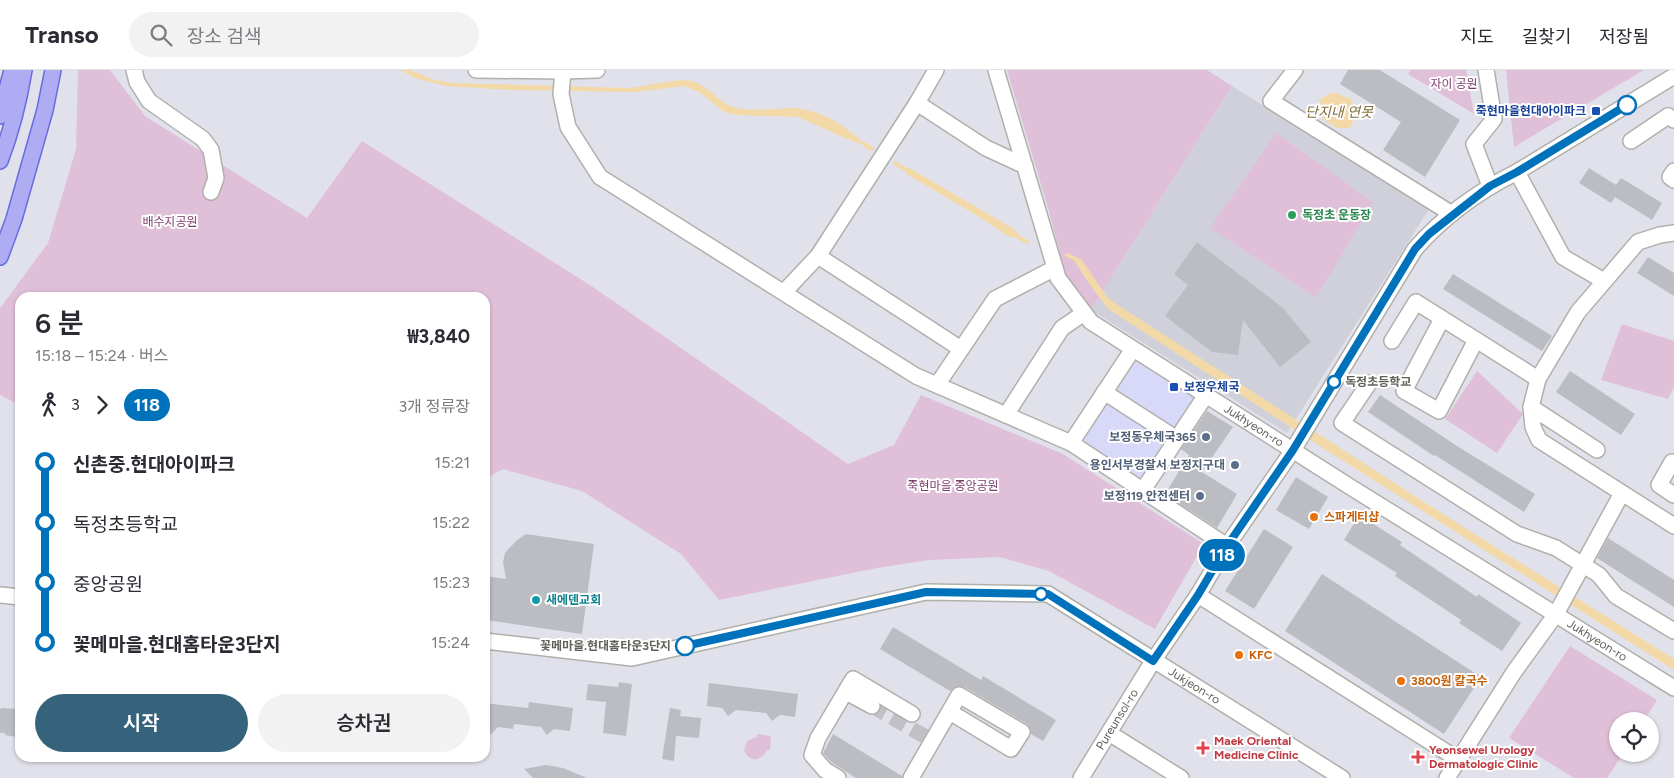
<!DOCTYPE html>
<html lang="ko">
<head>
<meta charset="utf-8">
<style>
  :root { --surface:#fff; --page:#f2f2f3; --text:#2b2b33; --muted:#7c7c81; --line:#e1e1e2; --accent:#34637b }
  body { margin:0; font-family:Figtree,"Noto Sans KR",sans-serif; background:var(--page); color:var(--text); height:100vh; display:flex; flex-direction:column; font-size:19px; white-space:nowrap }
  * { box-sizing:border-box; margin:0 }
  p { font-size:16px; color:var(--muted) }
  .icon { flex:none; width:28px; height:28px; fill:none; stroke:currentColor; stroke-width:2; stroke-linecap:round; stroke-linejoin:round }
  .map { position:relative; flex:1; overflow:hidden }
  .drawer { position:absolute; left:15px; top:222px; width:475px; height:470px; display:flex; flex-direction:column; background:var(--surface); border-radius:15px; box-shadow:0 1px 4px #0004 }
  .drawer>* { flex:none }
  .badge { padding:0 10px; border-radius:16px; font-size:18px; line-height:32px }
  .controls { position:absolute; left:1609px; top:642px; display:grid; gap:10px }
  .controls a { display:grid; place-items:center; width:50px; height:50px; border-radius:50%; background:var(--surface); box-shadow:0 1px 4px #0004; font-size:25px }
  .map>.badge { position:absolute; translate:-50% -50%; box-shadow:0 0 0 2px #fff }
  .legs { display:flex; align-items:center; gap:8px; height:55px; padding:0 20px; font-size:16px }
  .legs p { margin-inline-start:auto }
  .summary { display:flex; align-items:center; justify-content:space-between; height:85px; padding:0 20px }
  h1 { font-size:28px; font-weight:600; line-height:38px }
  .cta { display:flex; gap:10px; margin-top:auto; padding:10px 20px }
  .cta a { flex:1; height:58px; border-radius:30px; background:var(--accent); color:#fff; font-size:20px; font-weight:600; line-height:58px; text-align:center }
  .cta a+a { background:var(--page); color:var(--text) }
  ul { padding:0 20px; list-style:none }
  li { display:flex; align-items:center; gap:18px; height:60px; font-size:19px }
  li i { display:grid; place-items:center; width:8px; height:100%; margin:0 6px; background:currentColor }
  li i::after { content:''; width:12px; height:12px; margin:-6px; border:4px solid; border-radius:50%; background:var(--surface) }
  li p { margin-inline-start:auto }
  li:first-child i { background:linear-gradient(#0000 50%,currentColor 0) }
  li:last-child i { background:linear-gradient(currentColor 50%,#0000 0) }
  header { display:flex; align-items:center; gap:30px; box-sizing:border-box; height:70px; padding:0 25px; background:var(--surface); border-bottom:1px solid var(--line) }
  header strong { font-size:24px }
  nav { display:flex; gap:28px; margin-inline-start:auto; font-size:18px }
  .search { width:350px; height:45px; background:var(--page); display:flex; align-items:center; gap:12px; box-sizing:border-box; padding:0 18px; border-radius:28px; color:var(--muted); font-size:19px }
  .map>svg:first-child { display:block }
</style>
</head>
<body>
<header>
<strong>Transo</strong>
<div class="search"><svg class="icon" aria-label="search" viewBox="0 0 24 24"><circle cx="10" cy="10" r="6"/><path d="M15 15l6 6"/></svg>장소 검색</div>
<nav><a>지도</a><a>길찾기</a><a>저장됨</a></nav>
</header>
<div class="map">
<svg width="1674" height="708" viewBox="0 0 1674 708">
  <rect width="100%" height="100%" fill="#e1e1eb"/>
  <polygon fill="#d8d9f9" points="1134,281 1203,326 1142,418 1073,372"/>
  <polygon fill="#d0d0da" points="1232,16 1429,139 1287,363 1091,240"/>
  <g fill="#e0c0d9">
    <polygon points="78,0 110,0 145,46 307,148 362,71 593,217 848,394 894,375 921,325 1063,384 1204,474 1155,559 1049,501 999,487 929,490 877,498 719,530 681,484 582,421 503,399 485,409 485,228 20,228 20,335 0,325 0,238 48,173 76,79"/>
    <polygon points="1007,0 1207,0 1232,16 1091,240 1066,206 1048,138"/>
    <polygon points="1411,0 1466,0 1474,44 1408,4"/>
    <polygon points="1506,0 1644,0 1514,77"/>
    <polygon points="1276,63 1373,132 1316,228 1210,158"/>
    <polygon points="1622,254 1674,271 1674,317 1668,329 1601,310"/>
    <polygon points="1477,301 1523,344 1497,383 1445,349"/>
    <polygon points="1570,576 1657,630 1644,651 1618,651 1618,684 1623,684 1607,708 1574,708 1509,668"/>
    <path d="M757 664 770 666 771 669 770 680H767C761 692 749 693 744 680L747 671 757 667Z"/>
  </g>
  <g fill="#f4d9a8">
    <path d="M400 0H410L435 10 454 13 628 18C645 17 681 6 695 12 711 18 719 34 737 38 748 41 763 39 775 39 783 39 793 37 801 39 826 42 849 59 867 76L852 71 798 47 737 45 724 42 699 22 684 16 634 22 511 20 446 16 415 8Z"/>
    <polygon points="1333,22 1351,29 1356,45 1350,58 1337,58 1322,49 1320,29"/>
    <polygon points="900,96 911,99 1014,159 1022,169 1008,166 976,145 908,105"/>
    <polygon points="1072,187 1081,189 1107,227 1113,232 1446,446 1674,589 1674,600 1337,387 1108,239 1088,212"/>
  </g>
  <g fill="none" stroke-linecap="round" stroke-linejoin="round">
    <g stroke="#f4d9a8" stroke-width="4">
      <polyline points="864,74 872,79"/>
      <polyline points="895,93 903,98"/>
      <polyline points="1019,168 1028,172"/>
      <polyline points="1067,185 1076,189"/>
    </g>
  </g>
  <g fill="#bcbdc3">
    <polygon points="1348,0 1380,0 1460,50 1425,107 1383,80 1401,52 1340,14"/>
    <polygon points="1589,98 1616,115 1621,108 1662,133 1652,150 1615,127 1611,133 1579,113"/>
    <polygon points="1197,172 1283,238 1311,272 1280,297 1243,250 1238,285 1212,282 1165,246 1188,215 1174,204"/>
    <polygon points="1648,187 1674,203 1674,226 1637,203"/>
    <polygon points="1453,204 1552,266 1542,281 1443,219"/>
    <polygon points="1570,301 1635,344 1621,365 1556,322"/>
    <polygon points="1380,325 1457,376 1535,424 1524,442 1435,385 1434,386 1368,342"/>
    <polygon points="1207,341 1233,357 1202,402 1237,424 1217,458 1165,424 1189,385 1181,379"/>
    <polygon points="1296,407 1328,427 1309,459 1276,440"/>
    <polygon points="1359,445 1402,472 1400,475 1477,527 1478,524 1521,553 1502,581 1459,553 1461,550 1395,506 1397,503 1344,470"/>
    <polygon points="1264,459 1293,477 1254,539 1225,521"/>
    <polygon points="526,464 594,474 582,564 485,550 485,506 506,509 503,492 505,483 517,470"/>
    <polygon points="1608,468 1674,510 1674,537 1597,488"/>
    <polygon points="1322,504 1481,607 1444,664 1285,561"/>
    <polygon points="893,557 981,610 983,606 1056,650 1043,671 1031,664 1030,658 1027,654 964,617 955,617 950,621 880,579"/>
    <polygon points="619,612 632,614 626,666 603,663 606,632 586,630 588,614 618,617"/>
    <polygon points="709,613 798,624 795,647 780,645 772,651 766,643 736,640 728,646 722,638 707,636"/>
    <polygon points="529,632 573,638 570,661 554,659 547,665 541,657 514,654 513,659 498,657 488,667 489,657 485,655 485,633 528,638"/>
    <polygon points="1,638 18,639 18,641 20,642 20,665 17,665 17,667 5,665 5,663 0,663 0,640"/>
    <polygon points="670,638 681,640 680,646 701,648 699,668 676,666 674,691 662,689"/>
    <polygon points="833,664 902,706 902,708 856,708 831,692 823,683"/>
    <polygon points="546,695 563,698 587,708 533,708 524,699"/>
  </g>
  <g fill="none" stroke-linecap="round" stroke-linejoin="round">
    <polyline stroke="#c1c0c7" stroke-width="15" stroke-dasharray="15 8" stroke-linecap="butt" points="872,636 933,671"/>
    <g stroke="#b0b0ab" stroke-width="18">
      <g id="minor">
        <polyline points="134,0 137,12 149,31 203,69 211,80 216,108 211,122"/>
        <polyline points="476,0 563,1 597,0"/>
        <path id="s1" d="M996 0 1058 208 1091 252 1352 418 1674 618"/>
        <polyline points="1295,0 1271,31 1452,144"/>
        <polyline points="1486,0 1494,49 1474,74 1490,116"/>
        <polyline points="563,1 561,24 568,57 600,107 916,306 1071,373 1227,476"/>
        <polyline points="917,33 986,78 1025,96"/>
        <polyline points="1631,71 1668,46 1674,50"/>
        <polyline points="1674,101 1670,107 1674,110"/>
        <polyline points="1517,102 1563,187 1604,211"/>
        <polyline points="1674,163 1660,165 1638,172 1578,242 1538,309 1531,337 1533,357 1539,370 1674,456"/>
        <polyline points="818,186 961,279"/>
        <polyline points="784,222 818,186 917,33 936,0"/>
        <polyline points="1442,249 1404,321 1439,341 1476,270"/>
        <polyline points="1392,271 1416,232 1538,309"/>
        <polyline points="1369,313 1342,353 1517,464 1556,478 1599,505 1616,526 1674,561"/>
        <polyline points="937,315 995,229 1055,198"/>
        <polyline points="1104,322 1177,369"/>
        <polyline points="1531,337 1597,380"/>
        <polyline points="1006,345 1062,258 1084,243"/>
        <polyline points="1071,373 1133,279"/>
        <polyline points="1674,394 1672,392 1659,415 1674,425"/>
        <polyline points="1143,420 1206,325"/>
        <polyline points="0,525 20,527"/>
        <polyline points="1198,525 1459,690"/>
        <path id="s2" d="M485 571 632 588 926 522 1048 524 1342 708"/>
        <polyline points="846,622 872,636"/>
        <polyline points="1109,663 1181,708"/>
        <polyline points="838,708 825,700 812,685 818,668 853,609 912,644"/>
        <polyline points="911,708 959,625 1022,662 1011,679 950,642"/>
        <path id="s3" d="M1081 708 1153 591 1198 525 1227 476 1293 380 1415 179C1443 147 1479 121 1517 102L1674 6"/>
        <polyline points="1447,708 1514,602 1556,544 1622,423"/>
      </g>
    </g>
    <g stroke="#666ddf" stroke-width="18">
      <g id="major">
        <polyline points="0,46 12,0"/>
        <path d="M0 91C11 62 19 31 24 0"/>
        <polyline points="0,187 14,149 45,40 53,0"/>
      </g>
    </g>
    <use href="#minor" stroke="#fff" stroke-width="15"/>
    <use href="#major" stroke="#b0acf4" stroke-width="15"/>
  </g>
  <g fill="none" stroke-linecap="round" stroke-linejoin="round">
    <g stroke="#fff" stroke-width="11">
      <polyline id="line-1" points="685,576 926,522 1048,524 1153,591 1198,525 1227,476 1293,380 1415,179 1429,164 1490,116 1517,102 1627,35"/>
    </g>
    <use href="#line-1" stroke="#0072bc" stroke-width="8"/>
  </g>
  <g fill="#fff" stroke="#0072bc" stroke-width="2.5">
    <circle cx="1627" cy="35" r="9"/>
    <circle cx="1334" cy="312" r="6"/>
    <circle cx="1041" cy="524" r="6"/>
    <circle cx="685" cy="576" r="9"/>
  </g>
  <g fill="#1a4fb4" stroke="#fff" stroke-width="2">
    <rect x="1591" y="36" width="10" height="10" rx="2.5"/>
    <rect x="1169" y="312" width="10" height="10" rx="2.5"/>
  </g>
  <circle fill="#2e9e5b" stroke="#fff" stroke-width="2" cx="1292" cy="145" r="5"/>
  <g fill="#5c6f8a" stroke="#fff" stroke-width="2">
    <circle cx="1206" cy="367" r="5"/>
    <circle cx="1235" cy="395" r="5"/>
    <circle cx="1200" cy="426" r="5"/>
  </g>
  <g fill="#e8710a" stroke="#fff" stroke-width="2">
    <circle cx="1314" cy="447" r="5"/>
    <circle cx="1239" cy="585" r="5"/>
    <circle cx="1401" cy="611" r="5"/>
  </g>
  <circle fill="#0f9aa8" stroke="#fff" stroke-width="2" cx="536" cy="530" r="5"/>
  <g fill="#e0444e" stroke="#fff" stroke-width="2">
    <path d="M1200.5 670.5h5v5h5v5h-5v5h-5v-5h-5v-5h5z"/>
    <path d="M1415.5 679.5h5v5h5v5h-5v5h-5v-5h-5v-5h5z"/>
  </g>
  <g text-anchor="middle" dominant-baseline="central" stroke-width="4" stroke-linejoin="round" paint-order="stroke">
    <g font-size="12" fill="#7b3d6b" stroke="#fff">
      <text x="1454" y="14">자이 공원</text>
      <text x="170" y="152">배수지공원</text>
      <text x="953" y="416">죽현마을 중앙공원</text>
    </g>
    <g font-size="12" font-weight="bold" fill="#164399" stroke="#fff" text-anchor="end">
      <text x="1586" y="41">죽현마을현대아이파크</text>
      <text x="1184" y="317" text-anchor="start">보정우체국</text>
    </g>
    <g font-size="12" font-weight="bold" fill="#27864d" stroke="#fff" text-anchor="start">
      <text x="1302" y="145">독정초 운동장</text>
    </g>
    <g font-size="12" font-weight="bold" fill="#605f5a" stroke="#fff" text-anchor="start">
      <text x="1345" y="312">독정초등학교</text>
      <text x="671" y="576" text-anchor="end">꽃메마을.현대홈타운3단지</text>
    </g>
    <g font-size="12" fill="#605f5a" stroke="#fff">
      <text stroke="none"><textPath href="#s1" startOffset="465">Jukhyeon-ro</textPath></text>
      <text stroke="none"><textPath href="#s1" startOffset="870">Jukhyeon-ro</textPath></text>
      <text stroke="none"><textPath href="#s2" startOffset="744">Jukjeon-ro</textPath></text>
      <text stroke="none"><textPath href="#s3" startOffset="69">Pureunsol-ro</textPath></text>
    </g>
    <g font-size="12" font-weight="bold" fill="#4e5e75" stroke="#fff" text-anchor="end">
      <text x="1196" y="367">보정동우체국365</text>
      <text x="1225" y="395">용인서부경찰서 보정지구대</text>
      <text x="1190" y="426">보정119 안전센터</text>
    </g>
    <g font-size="12" font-weight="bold" fill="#c56008" stroke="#fff" text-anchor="start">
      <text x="1324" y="447">스파게티샵</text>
      <text x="1249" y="585">KFC</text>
      <text x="1411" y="611">3800원 칼국수</text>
    </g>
    <g font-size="12" font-weight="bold" fill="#0d838f" stroke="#fff" text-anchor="start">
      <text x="546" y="530">새에덴교회</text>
    </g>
    <g font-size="12" font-weight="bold" fill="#be3a42" stroke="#fff" text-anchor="start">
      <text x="1214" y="671">Maek Oriental<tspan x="1214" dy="14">Medicine Clinic</tspan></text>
      <text x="1429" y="680">Yeonsewel Urology<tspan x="1429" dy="14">Dermatologic Clinic</tspan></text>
    </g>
    <g font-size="14" font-style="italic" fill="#82703c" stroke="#fff">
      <text x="1339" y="42">단지내 연못</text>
    </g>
  </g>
</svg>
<div class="controls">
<a><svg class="icon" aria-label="locate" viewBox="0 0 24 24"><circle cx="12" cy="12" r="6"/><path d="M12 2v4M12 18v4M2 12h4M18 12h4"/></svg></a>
</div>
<b class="badge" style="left:1222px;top:485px;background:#0072bc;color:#fff">118</b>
<section class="drawer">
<div class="summary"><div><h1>6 분</h1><p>15:18 – 15:24 · 버스</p></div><b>₩3,840</b></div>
<div class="legs"><svg class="icon" aria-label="walk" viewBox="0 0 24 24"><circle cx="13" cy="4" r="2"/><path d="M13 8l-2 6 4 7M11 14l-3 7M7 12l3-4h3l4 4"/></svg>3<svg class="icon" aria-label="forward" viewBox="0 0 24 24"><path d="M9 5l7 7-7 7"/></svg><b class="badge" style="background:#0072bc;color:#fff">118</b><p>3개 정류장</p></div>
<ul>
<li><i style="color:#0072bc"></i><b>신촌중.현대아이파크</b><p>15:21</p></li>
<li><i style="color:#0072bc"></i><span>독정초등학교</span><p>15:22</p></li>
<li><i style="color:#0072bc"></i><span>중앙공원</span><p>15:23</p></li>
<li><i style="color:#0072bc"></i><b>꽃메마을.현대홈타운3단지</b><p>15:24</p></li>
</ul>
<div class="cta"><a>시작</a><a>승차권</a></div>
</section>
</div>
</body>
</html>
